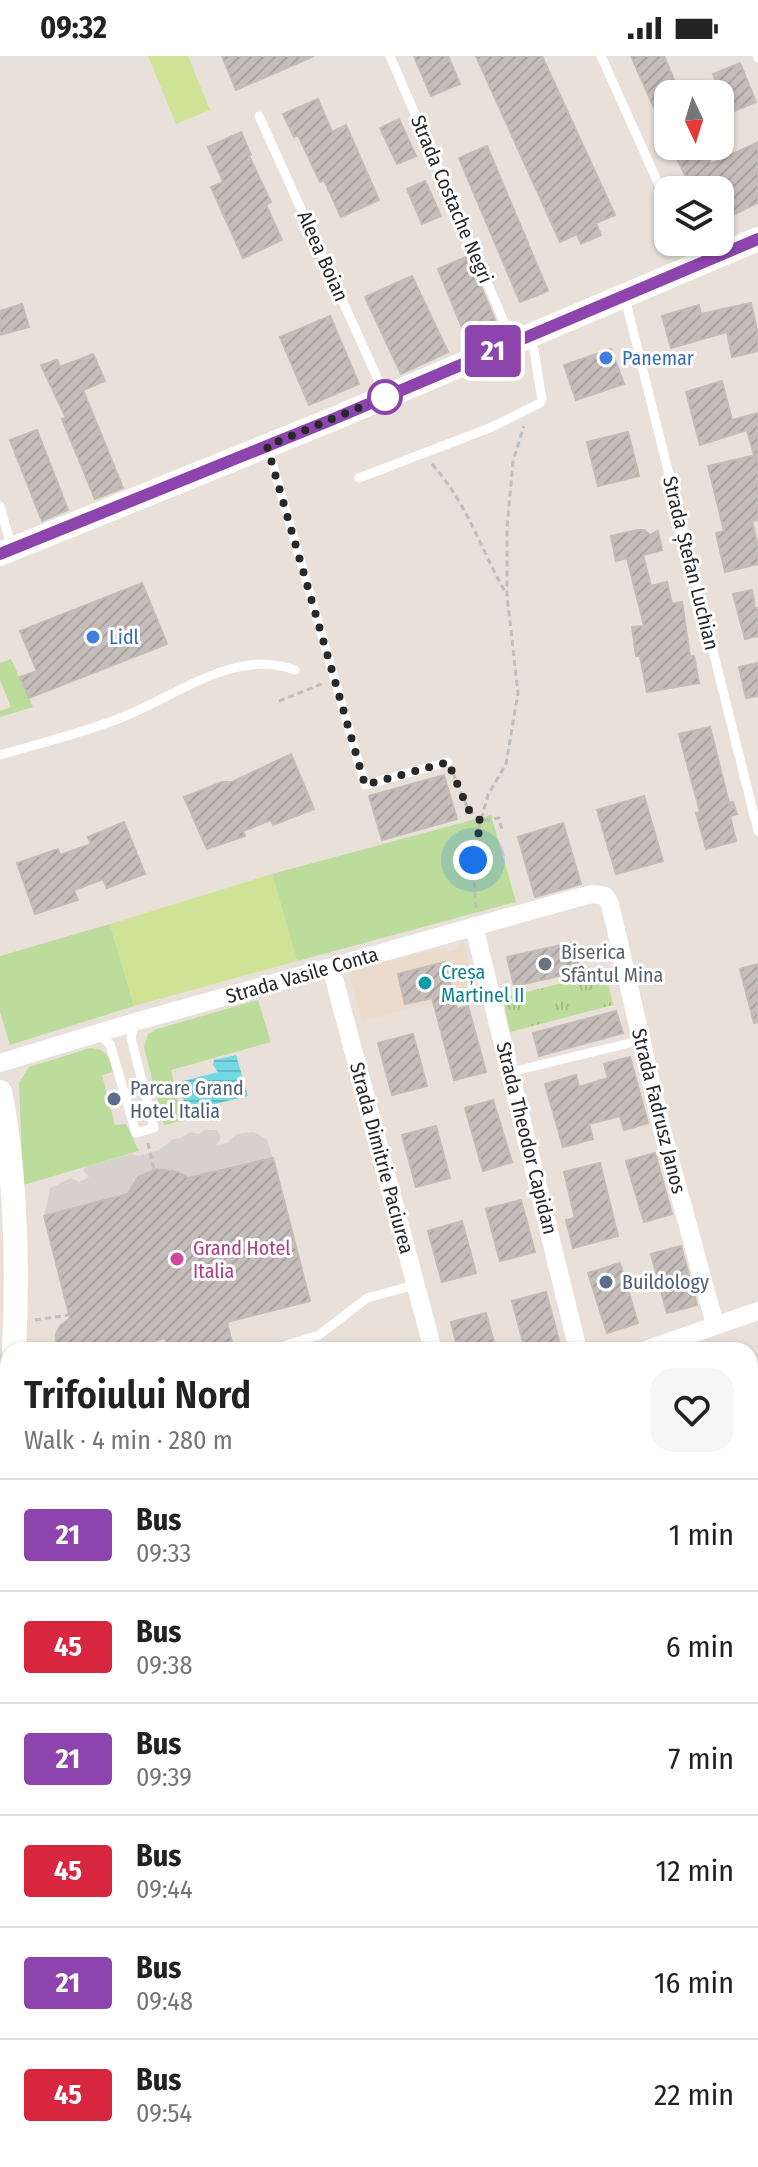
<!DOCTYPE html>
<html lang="en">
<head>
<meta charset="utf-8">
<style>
  :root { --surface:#fff; --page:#f6f6f6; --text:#222; --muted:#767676; --line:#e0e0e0 }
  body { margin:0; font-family:"Fira Sans Condensed",sans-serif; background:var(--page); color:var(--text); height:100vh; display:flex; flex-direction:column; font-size:30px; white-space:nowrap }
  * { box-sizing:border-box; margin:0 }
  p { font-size:26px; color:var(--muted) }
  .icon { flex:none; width:44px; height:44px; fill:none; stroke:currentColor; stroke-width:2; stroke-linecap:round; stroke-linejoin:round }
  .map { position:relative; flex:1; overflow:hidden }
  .drawer { position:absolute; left:0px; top:1286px; width:758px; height:826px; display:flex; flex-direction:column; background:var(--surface); border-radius:24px 24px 0 0; box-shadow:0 2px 6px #0004 }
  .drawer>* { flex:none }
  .badge { padding:0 16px; border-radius:6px; font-size:28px; line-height:52px }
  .needle { width:52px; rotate:176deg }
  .controls { position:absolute; left:654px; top:24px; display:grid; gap:16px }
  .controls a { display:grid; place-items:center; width:80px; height:80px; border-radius:16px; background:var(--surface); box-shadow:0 2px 6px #0004; font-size:40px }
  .you { position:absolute; width:40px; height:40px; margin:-20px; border:6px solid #fff; border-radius:50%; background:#1a73e8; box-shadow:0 0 0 12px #1a73e833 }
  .map>.badge { position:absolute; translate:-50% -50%; box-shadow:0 0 0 4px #fff }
  .round { display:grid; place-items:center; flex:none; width:84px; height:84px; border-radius:24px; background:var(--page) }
  .summary { display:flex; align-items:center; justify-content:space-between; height:136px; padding:0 24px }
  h1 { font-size:38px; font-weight:600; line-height:60px }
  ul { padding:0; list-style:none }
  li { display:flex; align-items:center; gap:24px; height:112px; padding:0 24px; border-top:2px solid var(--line) }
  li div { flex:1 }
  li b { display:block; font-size:30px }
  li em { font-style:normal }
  li .badge { min-width:88px; font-weight:700; text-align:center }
  .status { display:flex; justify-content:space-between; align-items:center; height:56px; padding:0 40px; background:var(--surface); direction:ltr }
  .status svg { height:22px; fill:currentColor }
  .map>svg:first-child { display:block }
</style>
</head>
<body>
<div class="status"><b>09:32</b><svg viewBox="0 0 49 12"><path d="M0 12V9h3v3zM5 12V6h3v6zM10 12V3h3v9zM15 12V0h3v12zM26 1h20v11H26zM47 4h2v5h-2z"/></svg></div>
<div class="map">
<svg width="758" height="2111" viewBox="0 0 758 2111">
  <defs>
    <pattern id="park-tufts" width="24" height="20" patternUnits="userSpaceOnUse" patternTransform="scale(2)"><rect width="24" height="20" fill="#bbdc9a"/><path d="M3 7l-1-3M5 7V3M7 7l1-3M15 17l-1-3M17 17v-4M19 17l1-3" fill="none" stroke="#a1bd85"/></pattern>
    <pattern id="water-rules" width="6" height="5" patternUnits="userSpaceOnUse" patternTransform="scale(2)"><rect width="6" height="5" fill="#73d9e5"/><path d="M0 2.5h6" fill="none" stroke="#64bac4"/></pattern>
    <pattern id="building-hatch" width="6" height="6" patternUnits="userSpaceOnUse" patternTransform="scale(2)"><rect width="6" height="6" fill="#c4bdba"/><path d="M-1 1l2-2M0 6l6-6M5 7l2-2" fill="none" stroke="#a8a2a0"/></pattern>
  </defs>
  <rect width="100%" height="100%" fill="#e9e0da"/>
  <polygon fill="#eadbca" points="464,886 477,936 362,965 349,916 445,891 446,897 459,893 458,887"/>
  <g fill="#bbdc9a">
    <polygon points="11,603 33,651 0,661 0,655 11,651 0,624 0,607"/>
    <polygon points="491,759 516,846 297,905 272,818"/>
    <polygon points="110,868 134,950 10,989 0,956 0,900"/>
    <polygon points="258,944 271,986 171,1014 183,1065 164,1069 144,991 148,978 157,973"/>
    <path d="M90 992C107 993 109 1001 113 1016L102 1019 115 1069 126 1068 139 1095 23 1129 19 1027 29 1011Z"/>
  </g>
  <polygon fill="url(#park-tufts)" points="606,916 613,949 510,976 503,942"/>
  <g fill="#cfe396">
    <polygon points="148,0 188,0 210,54 176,68"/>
    <polygon points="272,818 297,905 134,950 110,868"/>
  </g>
  <polygon fill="#d6d1cc" points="205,1074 217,1074 221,1081 217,1089 227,1087 237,1078 254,1076 267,1084 273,1102 188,1122 167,1113 157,1113 138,1121 128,1138 44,1160 50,1132 71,1122 79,1126 89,1121 83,1114 87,1110 131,1098 139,1100 159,1094 173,1083 181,1082 190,1076 198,1078"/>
  <polygon fill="url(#water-rules)" points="236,999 248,1040 186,1055 179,1026 218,1016 213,1009 214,1004"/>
  <g fill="url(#building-hatch)" stroke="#c4bcb4" stroke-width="2">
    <polygon points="222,0 314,0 236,34"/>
    <polygon points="414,0 448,0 460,28 431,40"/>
    <polygon points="476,0 542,0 615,159 596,167 601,179 581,188 577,178 560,186"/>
    <polygon points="631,0 664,0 680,38 668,38 668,83"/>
    <polygon points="740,7 756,46 729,57 713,18"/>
    <polygon points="318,43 332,76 346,69 379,144 341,161 324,124 320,126 298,79 294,81 283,58"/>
    <polygon points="399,63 416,100 397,108 380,72"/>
    <polygon points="241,76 251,99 249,100 271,146 266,149 282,184 243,202 211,131 223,126 208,91"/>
    <polygon points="758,86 758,147 720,165 720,134 692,134 671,90 703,90 711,108"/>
    <polygon points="487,90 548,235 520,246 459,102"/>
    <polygon points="425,125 441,160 422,168 407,133"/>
    <polygon points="468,200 500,276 469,289 438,213"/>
    <polygon points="412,220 448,296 401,318 365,241"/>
    <polygon points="751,247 758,278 758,295 732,301 727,276 671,292 662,260 699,249 701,258"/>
    <polygon points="22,248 29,271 0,279 0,255"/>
    <polygon points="330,260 359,328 309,349 280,281"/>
    <polygon points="611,293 624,328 576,344 564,309"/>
    <polygon points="93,298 105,325 83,334 123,432 95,443 62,363 66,362 41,309 57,304 60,311"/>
    <polygon points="722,325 732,364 758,357 758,464 752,465 758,491 758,508 725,516 716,477 724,475 708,410 756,399 754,399 747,374 700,389 686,336"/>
    <polygon points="37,374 68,454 42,465 10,384"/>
    <polygon points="628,376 639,420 598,430 587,386"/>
    <polygon points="637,474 644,474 650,479 658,475 662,494 643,499 651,530 667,526 672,548 682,546 690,600 694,600 699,627 647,636 640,600 636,600 632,571 644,570 627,502 616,505 611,480"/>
    <polygon points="142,527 167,588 29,642 20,621 37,615 20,575"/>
    <polygon points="752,534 755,552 758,552 758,580 745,583 733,538"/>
    <polygon points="758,607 758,640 746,642 739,611"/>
    <polygon points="710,671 729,747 733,746 737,758 730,760 736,785 706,793 696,757 700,756 679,678"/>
    <polygon points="291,698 314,753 273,769 271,764 243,775 245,780 207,793 184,741 222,726 232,726"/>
    <polygon points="444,719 457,763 382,784 369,740"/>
    <polygon points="644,740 663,805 616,818 597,754"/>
    <polygon points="124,766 145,818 107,832 103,823 74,834 78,844 35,858 17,807 58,793 60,799 91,788 88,781"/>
    <polygon points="563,767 581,828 535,841 518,781"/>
    <polygon points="575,886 582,915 514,930 507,901"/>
    <polygon points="445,906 457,953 468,950 486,1016 454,1024 432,942 405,948 398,918"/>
    <polygon points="758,908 758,966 754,967 740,913"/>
    <polygon points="616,955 623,977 539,1000 533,977"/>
    <polygon points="413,978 427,1030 392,1039 378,987"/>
    <polygon points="630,1001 648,1067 624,1074 620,1060 589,1068 593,1083 563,1091 545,1028 576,1019 579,1031 608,1022 604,1008"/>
    <polygon points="493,1044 512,1106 483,1115 465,1052"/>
    <polygon points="436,1070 450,1122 416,1131 402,1079"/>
    <polygon points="655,1097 672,1158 644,1166 626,1105"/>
    <polygon points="273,1102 310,1245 227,1266 232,1287 202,1294 168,1294 165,1282 123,1294 56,1294 56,1278 60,1270 70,1262 44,1160 128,1138 138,1121 157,1113 178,1116 188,1122"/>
    <polygon points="600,1107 618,1180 573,1192 566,1164 575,1162 564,1116"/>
    <polygon points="521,1144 535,1196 500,1205 486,1153"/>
    <polygon points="462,1165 476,1217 442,1226 428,1175"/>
    <polygon points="681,1190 697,1249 667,1257 651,1198"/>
    <polygon points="620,1207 638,1267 607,1277 588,1217"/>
    <polygon points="546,1236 560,1288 538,1294 525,1294 512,1245"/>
    <polygon points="486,1257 496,1294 458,1294 451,1266"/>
  </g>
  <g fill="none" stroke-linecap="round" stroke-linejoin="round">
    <g stroke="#bebebe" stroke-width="3" stroke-dasharray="6 4" stroke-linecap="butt">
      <path d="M432 408C469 450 480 493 507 539"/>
      <polyline points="279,645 324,627"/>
      <polyline points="453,717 468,753 481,765 499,762 502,774"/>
      <polyline points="476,852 473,804 477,778 488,739 506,708 518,637 507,539 507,471 513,405 524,370"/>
      <polyline points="448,918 469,911"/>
      <polyline points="148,1087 154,1114"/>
      <polyline points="35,1264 69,1259"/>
    </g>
    <g stroke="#fff" stroke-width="9">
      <polyline points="390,0 513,287"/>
      <polyline points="601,0 668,149"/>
      <polyline points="757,0 758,2"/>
      <polyline points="259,60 381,330"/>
      <polyline points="685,186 695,208"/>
      <polyline points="625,242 758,775"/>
      <polyline points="268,392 365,729 448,706"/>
      <polyline points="359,422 492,371 540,347 542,343 532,282"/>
      <polyline points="0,450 12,493"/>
      <path d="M0 699C41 687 83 677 123 661 175 641 236 591 295 614"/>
      <polyline points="98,978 110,988 136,1077 154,1072 131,982 135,966"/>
      <polyline points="511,1016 642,984"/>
      <polyline points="270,1294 319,1279 367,1242 415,1229"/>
      <polyline points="750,1420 758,1417"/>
      <polyline points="0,1517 8,1523"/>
      <polyline points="0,1653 8,1650"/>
      <polyline points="750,1794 758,1794"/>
      <polyline points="0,1877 8,1873"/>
      <polyline points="312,2111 323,2104"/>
    </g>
    <g stroke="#fff" stroke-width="18">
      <polyline points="474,870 578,1294"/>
      <polyline points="331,911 433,1294"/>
      <polyline points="0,1007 135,966 580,841 593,838 605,840 610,848 662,1074 715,1269"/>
      <polyline points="645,1294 758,1255"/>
      <polyline points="750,1626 758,1620"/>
      <polyline points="0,2074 8,2070"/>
      <polyline points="572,2111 573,2104"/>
    </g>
    <g stroke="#fff" stroke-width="24">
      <polyline points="0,498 331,364 758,183"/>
      <path d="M0 1036C16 1114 18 1214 14 1294"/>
      <polyline points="95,2104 96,2111"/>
    </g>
  </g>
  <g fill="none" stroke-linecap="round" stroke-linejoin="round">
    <g stroke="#fff" stroke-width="18">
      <polyline id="line" points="0,498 331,364 758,183"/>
    </g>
    <use href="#line" stroke="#8e44ad" stroke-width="12"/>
    <polyline stroke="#282828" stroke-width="8" stroke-dasharray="0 14.4" points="385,341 267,390 365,729 448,706 468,753 481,765 473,804"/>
  </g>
  <g fill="#3f7fe0" stroke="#fff" stroke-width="3">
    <circle cx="606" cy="302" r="8"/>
    <circle cx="93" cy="581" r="8"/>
  </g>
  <circle fill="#fff" stroke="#8e44ad" stroke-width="4" cx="385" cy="341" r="16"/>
  <circle fill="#6b7280" stroke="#fff" stroke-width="3" cx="545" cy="908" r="8"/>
  <circle fill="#0f9aa8" stroke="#fff" stroke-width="3" cx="425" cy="927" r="8"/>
  <g fill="#5c6f8a" stroke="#fff" stroke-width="3">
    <circle cx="114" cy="1043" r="8"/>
    <circle cx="606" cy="1226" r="8"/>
  </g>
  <circle fill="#d1479c" stroke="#fff" stroke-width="3" cx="177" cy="1203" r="8"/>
  <g text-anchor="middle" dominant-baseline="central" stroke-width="6" stroke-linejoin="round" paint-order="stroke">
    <g font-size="20" fill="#282828" stroke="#fff">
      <text transform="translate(452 143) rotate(67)">Strada Costache Negri</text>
      <text transform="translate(323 200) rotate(66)">Aleea Boian</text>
      <text transform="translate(691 507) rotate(76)">Strada Ștefan Luchian</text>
      <text transform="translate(302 919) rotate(-16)">Strada Vasile Conta</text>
      <text transform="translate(659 1055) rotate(76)">Strada Fadrusz Janos</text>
      <text transform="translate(527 1082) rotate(76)">Strada Theodor Capidan</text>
      <text transform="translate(382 1102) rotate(75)">Strada Dimitrie Paciurea</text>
    </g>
    <g font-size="20" fill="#366cbe" stroke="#fff" text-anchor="start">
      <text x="622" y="302">Panemar</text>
      <text x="109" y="581">Lidl</text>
    </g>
    <g font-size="20" fill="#5b616d" stroke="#fff" text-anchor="start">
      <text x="561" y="896">Biserica<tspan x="561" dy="23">Sfântul Mina</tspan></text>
    </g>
    <g font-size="20" fill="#0d838f" stroke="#fff" text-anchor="start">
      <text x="441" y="916">Creșa<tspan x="441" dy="23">Martinel II</tspan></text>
    </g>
    <g font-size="20" fill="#4e5e75" stroke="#fff" text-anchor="start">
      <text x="130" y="1032">Parcare Grand<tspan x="130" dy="23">Hotel Italia</tspan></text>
      <text x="622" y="1226">Buildology</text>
    </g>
    <g font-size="20" fill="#b23c85" stroke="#fff" text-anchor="start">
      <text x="193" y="1192">Grand Hotel<tspan x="193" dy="23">Italia</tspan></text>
    </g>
  </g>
</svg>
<div class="controls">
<a><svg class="needle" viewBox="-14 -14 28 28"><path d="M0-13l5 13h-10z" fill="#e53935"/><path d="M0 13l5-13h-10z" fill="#767676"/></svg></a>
<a><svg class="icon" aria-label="layers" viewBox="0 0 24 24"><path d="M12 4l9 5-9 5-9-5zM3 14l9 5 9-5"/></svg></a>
</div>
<div class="you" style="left:473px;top:804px"></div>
<b class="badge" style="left:493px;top:295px;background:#8e44ad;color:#fff">21</b>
<section class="drawer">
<div class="summary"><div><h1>Trifoiului Nord</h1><p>Walk · 4 min · 280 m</p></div><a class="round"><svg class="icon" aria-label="heart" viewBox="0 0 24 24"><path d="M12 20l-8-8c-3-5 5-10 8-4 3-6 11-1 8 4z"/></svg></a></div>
<ul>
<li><span class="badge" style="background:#8e44ad;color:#fff">21</span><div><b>Bus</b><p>09:33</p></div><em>1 min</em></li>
<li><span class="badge" style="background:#d7263d;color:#fff">45</span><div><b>Bus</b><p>09:38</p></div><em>6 min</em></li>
<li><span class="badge" style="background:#8e44ad;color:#fff">21</span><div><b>Bus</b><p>09:39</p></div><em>7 min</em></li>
<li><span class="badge" style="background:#d7263d;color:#fff">45</span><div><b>Bus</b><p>09:44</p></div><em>12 min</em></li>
<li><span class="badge" style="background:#8e44ad;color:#fff">21</span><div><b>Bus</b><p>09:48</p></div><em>16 min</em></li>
<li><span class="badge" style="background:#d7263d;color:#fff">45</span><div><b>Bus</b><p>09:54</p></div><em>22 min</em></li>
</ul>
</section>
</div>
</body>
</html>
